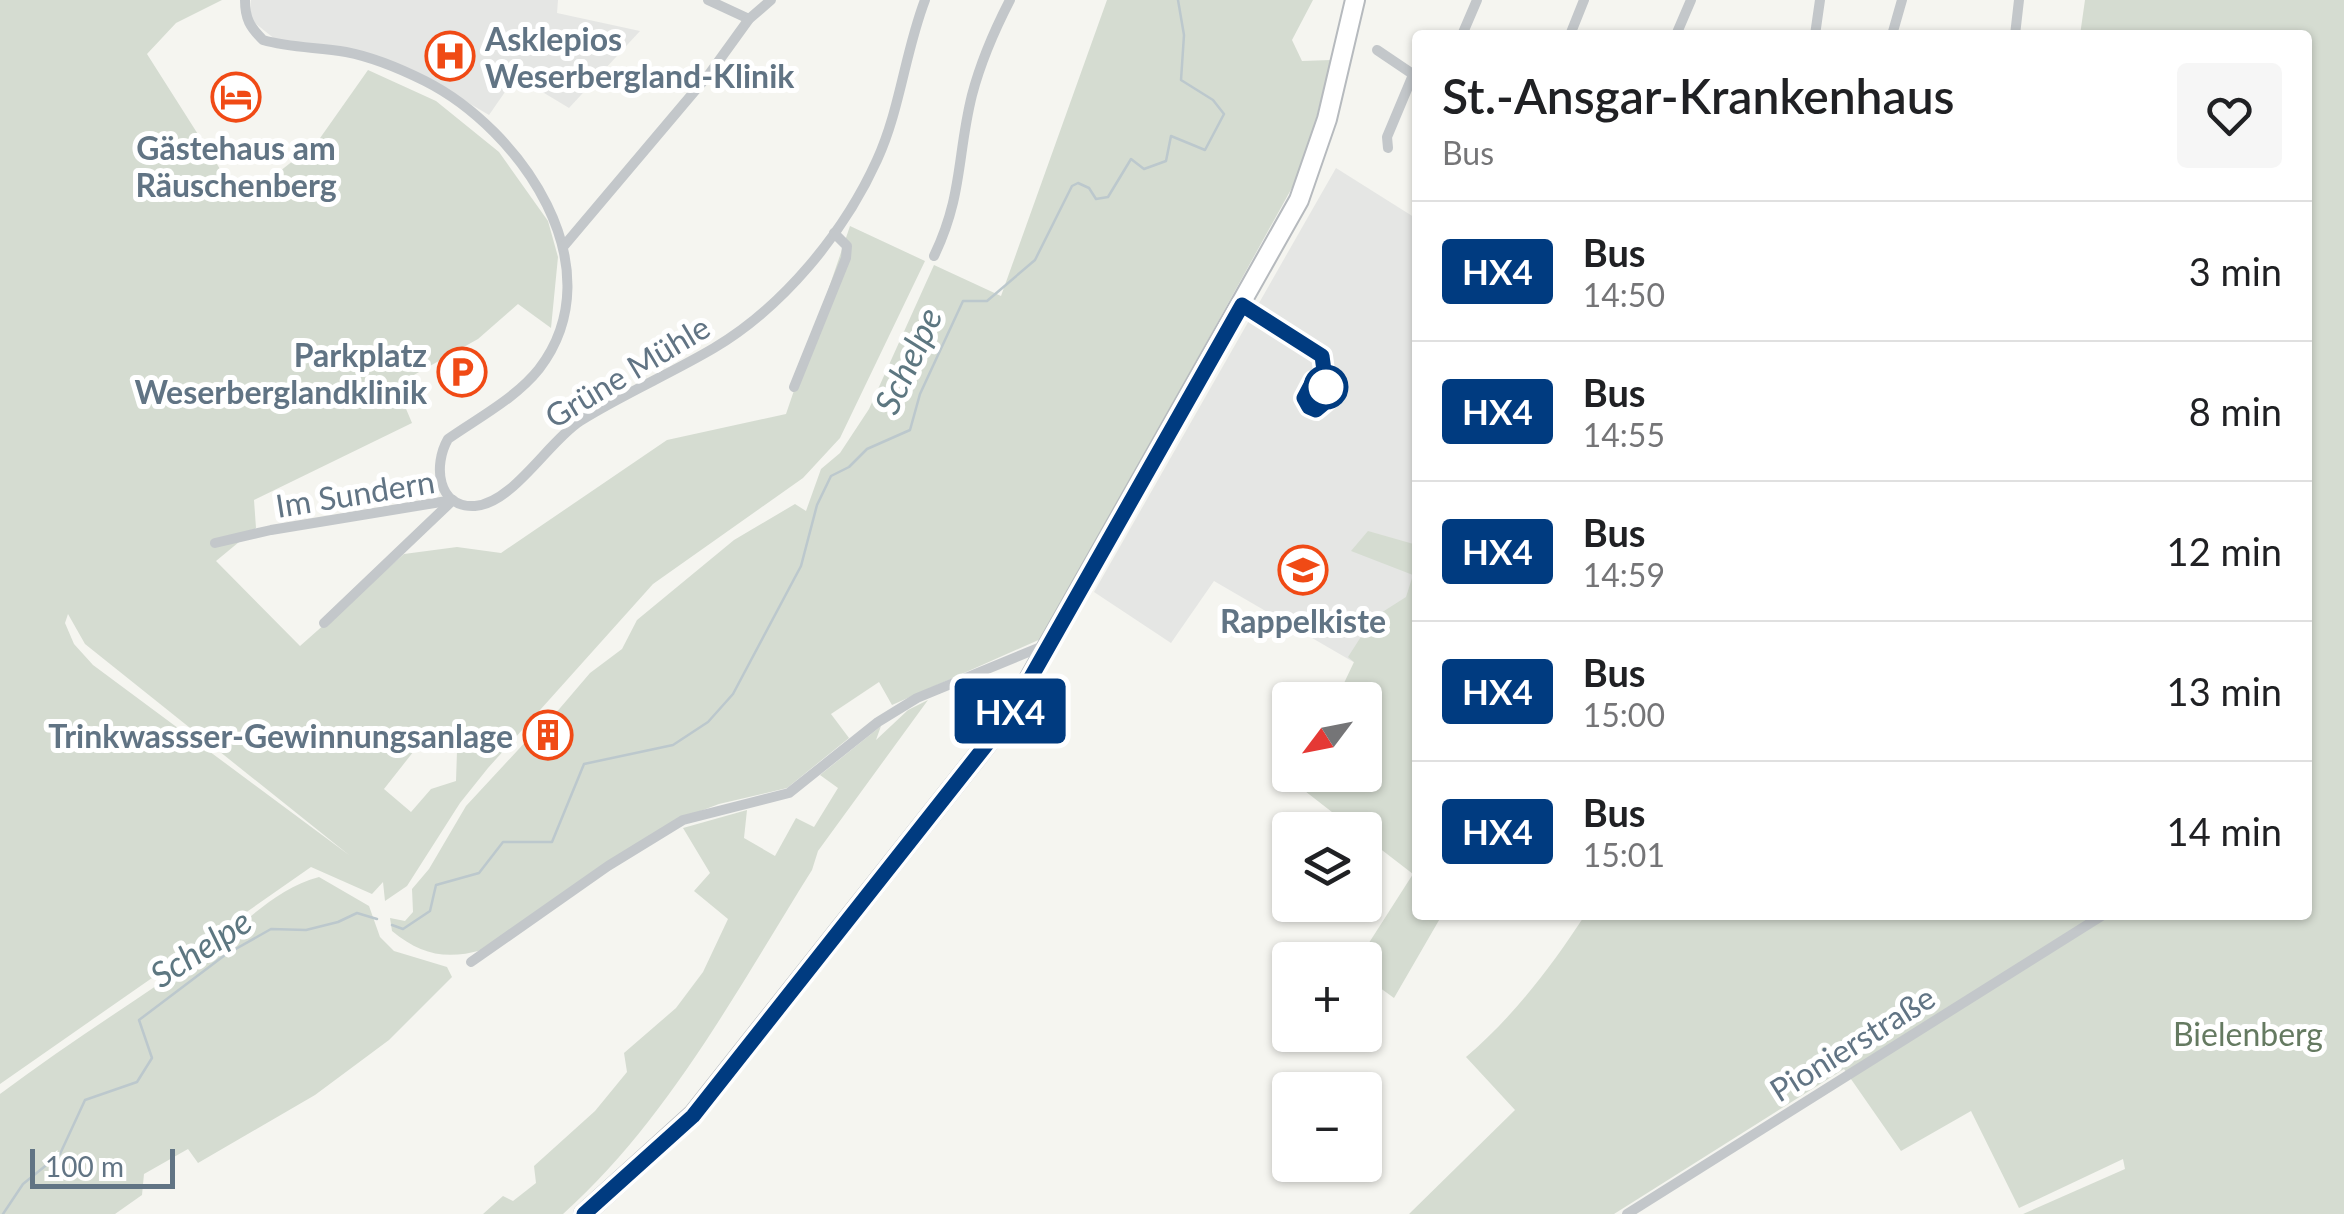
<!DOCTYPE html>
<html lang="en">
<head>
<meta charset="utf-8">
<style>
  :root { --surface:#fff; --page:#f6f6f6; --text:#202124; --muted:#757577; --line:#e0e0e0 }
  body { margin:0; font-family:Lato,sans-serif; background:var(--page); color:var(--text); height:100vh; display:flex; flex-direction:column; font-size:38px; white-space:nowrap }
  * { box-sizing:border-box; margin:0 }
  p { font-size:32px; color:var(--muted) }
  .icon { flex:none; width:55px; height:55px; fill:none; stroke:currentColor; stroke-width:2; stroke-linecap:round; stroke-linejoin:round }
  .map { position:relative; flex:1; overflow:hidden }
  .details { position:absolute; left:1412px; top:30px; width:900px; height:890px; display:flex; flex-direction:column; background:var(--surface); border-radius:10px; box-shadow:0 2px 8px #0004 }
  .details>* { flex:none }
  .badge { padding:0 20px; border-radius:8px; font-size:35px; line-height:65px }
  .needle { width:65px; rotate:238deg }
  .tools { position:absolute; left:1272px; top:682px; display:grid; gap:20px }
  .tools a { display:grid; place-items:center; width:110px; height:110px; border-radius:10px; background:var(--surface); box-shadow:0 2px 8px #0004; font-size:50px }
  .scale { position:absolute; left:30px; bottom:25px; width:145px; box-sizing:border-box; padding-left:10px; border:5px solid #617484; border-top:0; font-size:28px; line-height:35px; white-space:nowrap; color:#617484; -webkit-text-stroke:8px #fff; paint-order:stroke }
  .map>.badge { position:absolute; translate:-50% -50%; box-shadow:0 0 0 5px #fff }
  .round { display:grid; place-items:center; flex:none; width:105px; height:105px; border-radius:10px; background:var(--page) }
  .overview { display:flex; align-items:center; justify-content:space-between; height:170px; padding:0 30px }
  h1 { font-size:48px; font-weight:600; line-height:75px }
  ul { padding:0; list-style:none }
  li { display:flex; align-items:center; gap:30px; height:140px; padding:0 30px; border-top:2px solid var(--line) }
  li div { flex:1 }
  li b { display:block; font-size:38px }
  li em { font-style:normal }
  li .badge { min-width:110px; font-weight:700; text-align:center }
  .map>svg:first-child { display:block }
</style>
</head>
<body>
<div class="map">
<svg width="2344" height="1214" viewBox="0 0 2344 1214">
  <rect width="100%" height="100%" fill="#f5f5f0"/>
  <g fill="#e5e6e4">
    <polygon points="251,0 558,0 557,13 640,31 569,108 516,76 489,115 411,69 383,60 276,40 250,19"/>
    <polygon points="1336,168 1417,219 1417,699 1214,581 1171,643 1094,592"/>
  </g>
  <g fill="#d5dcd1" fill-rule="evenodd">
    <path d="M0 0H222L176 23 147 54 241 202 318 141 368 70 436 101 499 152 548 221 558 257 551 328 518 304 478 339 396 385 412 423 254 500 256 528 216 561 300 646 404 554 457 547 501 553 667 440 786 414 850 226 925 261 840 438 803 478 653 584 488 768 460 803 407 886 385 901 383 882 372 894 311 867 0 1084ZM68 614 85 644 349 855 93 665 74 644 65 623ZM421 742 457 751 456 781 431 789 411 812 384 789Z"/>
    <path d="M1107 0H1313L1292 40 1302 61 1331 60 1304 166 1043 638 892 705 879 682 831 714 849 738 787 788 719 804 682 818 482 950C446 960 421 955 392 931L390 918 405 921 413 912 412 889 429 869 466 806 529 738 545 753 568 727 555 714 590 673 622 649 637 620 734 540 795 504 806 511 821 469 840 453 869 409 934 265 1001 296Z"/>
    <path d="M2085 0H2344V1214H2023L2125 1169 2123 1159 2019 1208 1971 1111 1901 1151 1844 1069 1614 1214H1409L1515 1110 1466 1057C1514 1016 1551 967 1585 915H2308V35H2080Z"/>
    <polygon points="1368,531 1417,545 1418,915 1442,915 1394,998 1365,977 1365,960 1358,960 1413,874 1365,837 1365,830 1355,830 1296,784 1301,775 1365,775 1365,700 1336,700 1354,662 1348,657 1373,618 1406,597 1413,575 1351,551"/>
    <path d="M928 700 818 851 812 870C738 988 668 1120 563 1214H483L503 1196 513 1201 536 1183 534 1166 595 1111 627 1072 624 1053 676 1008 703 972 728 919 694 891 710 873 683 828 747 810 744 838 775 856 796 818 814 827 838 788 820 775 881 726 876 740 908 710Z"/>
    <path d="M319 877 369 906 380 937 394 951 447 967 452 977 389 1040 315 1095 198 1163 188 1149 144 1174 142 1195 115 1214H0V1094C68 1043 140 998 210 949 246 923 276 888 319 877Z"/>
  </g>
  <g fill="none" stroke-linecap="round" stroke-linejoin="round">
    <g stroke="#bcc8cd" stroke-width="2.5">
      <polyline points="392,925 403,929 430,911 436,885 479,873 503,842 552,842 584,764 673,745 708,722 733,694 801,566 817,505 831,476 849,467 867,449 910,430 920,394 963,301 987,301 1035,260 1072,186 1078,183 1089,188 1096,199 1108,197 1131,159 1144,169 1166,161 1171,136 1205,150 1224,114 1213,100 1181,80 1184,35 1178,0"/>
      <polyline points="3,1214 23,1184 60,1154 85,1100 137,1082 152,1058 139,1020 225,955 271,929 306,930 338,922 357,913 377,919"/>
    </g>
    <g stroke="#b6babe" stroke-width="22">
      <polyline id="primary" points="584,1214 693,1115 994,735 1019,697 1299,200 1327,119 1355,0"/>
    </g>
    <g stroke="#c3c7ca" stroke-width="10">
      <path d="M245 0C245 19 250 27 263 40 290 48 318 47 346 52 372 57 401 69 425 81 520 129 617 267 539 369 516 398 478 418 448 439 433 465 437 508 475 506 513 503 548 442 580 421 623 394 670 374 714 348 783 307 844 233 877 160 900 110 905 52 925 0"/>
      <polyline points="708,0 749,19"/>
      <polyline points="1462,35 1477,0"/>
      <polyline points="1570,35 1584,0"/>
      <polyline points="1676,35 1691,0"/>
      <polyline points="1815,35 1820,0"/>
      <polyline points="1892,35 1902,0"/>
      <polyline points="2015,35 2019,0"/>
      <polyline points="1377,50 1417,77"/>
      <polyline points="1388,148 1387,137 1413,75"/>
      <polyline points="563,247 710,73 749,19 771,0"/>
      <path d="M934 256C963 196 957 155 972 95 981 61 994 31 1010 0"/>
      <polyline points="794,387 846,258 847,246 834,233"/>
      <polyline points="215,543 271,530 453,500"/>
      <polyline points="324,623 452,501"/>
      <polyline points="471,962 608,866 683,820 789,793 878,722 917,698 1048,644"/>
      <polyline points="1627,1214 2103,915"/>
    </g>
    <use href="#primary" stroke="#fff" stroke-width="18"/>
  </g>
  <g fill="none" stroke-linecap="round" stroke-linejoin="round">
    <g stroke="#fff" stroke-width="22">
      <polyline id="line" points="584,1214 693,1116 994,735 1030,679 1242,305 1322,356 1328,400 1316,410 1309,407 1304,398 1313,381"/>
    </g>
    <use href="#line" stroke="#003b80" stroke-width="15"/>
  </g>
  <defs>
    <g id="hospital-ring" transform="scale(2.5)"><circle r="9.5" fill="#fff" stroke="#f04a15" stroke-width="1.5"/><path d="M-5-5h3v3.5h4V-5h3V5h-3V1.5h-4V5h-3Z" fill="#f04a15"/></g>
    <g id="hotel-ring" transform="scale(2.5)"><circle r="9.5" fill="#fff" stroke="#f04a15" stroke-width="1.5"/><path d="M-6-4.5h1.5V1H6V5H4.5V3h-9V5H-6ZM-4 0a1.8 1.8 0 1 1 3.6 0ZM.5 0V-2.5h3Q6-2.5 6 0Z" fill="#f04a15"/></g>
    <g id="parking-ring" transform="scale(2.5)"><circle r="9.5" fill="#fff" stroke="#f04a15" stroke-width="1.5"/><path d="M-3.5-5.5H1a3.5 3.5 0 0 1 0 7H-1V5.5H-3.5ZM-1-3.4V-.6H.8a1.4 1.4 0 0 0 0-2.8Z" fill="#f04a15"/></g>
    <g id="school-ring" transform="scale(2.5)"><circle r="9.5" fill="#fff" stroke="#f04a15" stroke-width="1.5"/><path d="M0-5L7-2L0 1L-7-2ZM-4 1L0 2.5L4 1V4Q0 6-4 4Z" fill="#f04a15"/></g>
    <g id="building-ring" transform="scale(2.5)"><circle r="9.5" fill="#fff" stroke="#f04a15" stroke-width="1.5"/><path d="M-4-6H4V6H1V3H-1V6H-4ZM-2.5-4.3h1.7v1.8h-1.7ZM.8-4.3h1.7v1.8H.8ZM-2.5-1h1.7V.8h-1.7ZM.8-1h1.7V.8H.8Z" fill="#f04a15"/></g>
  </defs>
  <g fill-rule="evenodd">
    <use href="#hospital-ring" x="450" y="56"/>
    <use href="#hotel-ring" x="236" y="97"/>
    <use href="#parking-ring" x="462" y="372"/>
    <use href="#school-ring" x="1303" y="570"/>
    <use href="#building-ring" x="548" y="735"/>
  </g>
  <circle fill="#fff" stroke="#003b80" stroke-width="5" cx="1326" cy="387" r="20"/>
  <g text-anchor="middle" dominant-baseline="central" stroke-width="10" stroke-linejoin="round" paint-order="stroke">
    <g font-size="32" font-weight="bold" fill="#617484" stroke="#fff">
      <text x="485" y="38" text-anchor="start">Asklepios<tspan x="485" dy="37">Weserbergland-Klinik</tspan></text>
      <text x="236" y="147">Gästehaus am<tspan x="236" dy="37">Räuschenberg</tspan></text>
      <text x="427" y="354" text-anchor="end">Parkplatz<tspan x="427" dy="37">Weserberglandklinik</tspan></text>
      <text x="1303" y="620">Rappelkiste</text>
      <text x="513" y="735" text-anchor="end">Trinkwassser-Gewinnungsanlage</text>
    </g>
    <g font-size="32" fill="#617484" stroke="#fff">
      <text transform="translate(627 371) rotate(-31)">Grüne Mühle</text>
      <text transform="translate(355 493) rotate(-9)">Im Sundern</text>
      <text transform="translate(1852 1043) rotate(-32)">Pionierstraße</text>
    </g>
    <g font-size="32" fill="#657a61" stroke="#fff">
      <text x="2248" y="1033">Bielenberg</text>
    </g>
    <g font-size="35" font-style="italic" fill="#5d7781" stroke="#fff">
      <text transform="translate(907 360) rotate(-65)">Schelpe</text>
      <text transform="translate(200 947) rotate(-33)">Schelpe</text>
    </g>
  </g>
</svg>
<div class="tools">
<a><svg class="needle" viewBox="-14 -14 28 28"><path d="M0-13l5 13h-10z" fill="#e53935"/><path d="M0 13l5-13h-10z" fill="#757577"/></svg></a>
<a><svg class="icon" aria-label="layers" viewBox="0 0 24 24"><path d="M12 4l9 5-9 5-9-5zM3 14l9 5 9-5"/></svg></a>
<a>+</a>
<a>−</a>
</div>
<div class="scale">100 m</div>
<b class="badge" style="left:1010px;top:711px;background:#003b80;color:#fff">HX4</b>
<section class="details">
<div class="overview"><div><h1>St.-Ansgar-Krankenhaus</h1><p>Bus</p></div><a class="round"><svg class="icon" aria-label="heart" viewBox="0 0 24 24"><path d="M12 20l-8-8c-3-5 5-10 8-4 3-6 11-1 8 4z"/></svg></a></div>
<ul>
<li><span class="badge" style="background:#003b80;color:#fff">HX4</span><div><b>Bus</b><p>14:50</p></div><em>3 min</em></li>
<li><span class="badge" style="background:#003b80;color:#fff">HX4</span><div><b>Bus</b><p>14:55</p></div><em>8 min</em></li>
<li><span class="badge" style="background:#003b80;color:#fff">HX4</span><div><b>Bus</b><p>14:59</p></div><em>12 min</em></li>
<li><span class="badge" style="background:#003b80;color:#fff">HX4</span><div><b>Bus</b><p>15:00</p></div><em>13 min</em></li>
<li><span class="badge" style="background:#003b80;color:#fff">HX4</span><div><b>Bus</b><p>15:01</p></div><em>14 min</em></li>
</ul>
</section>
</div>
</body>
</html>
